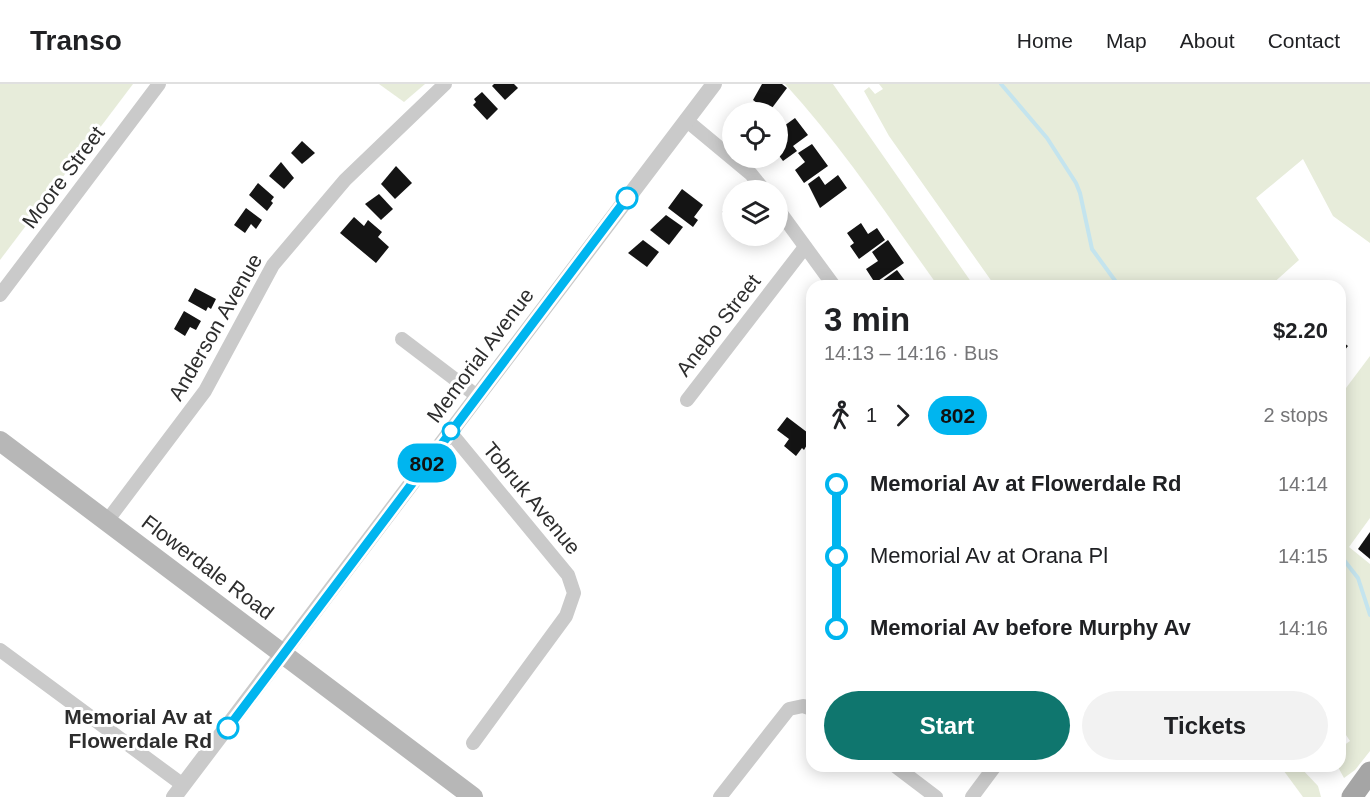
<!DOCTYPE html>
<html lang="en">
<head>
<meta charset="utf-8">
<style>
  :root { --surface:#fff; --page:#f2f2f2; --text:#202124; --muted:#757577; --line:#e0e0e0; --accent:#0f766e }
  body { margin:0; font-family:Helvetica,sans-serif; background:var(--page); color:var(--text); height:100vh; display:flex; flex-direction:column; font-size:22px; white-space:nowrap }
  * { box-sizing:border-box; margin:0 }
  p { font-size:20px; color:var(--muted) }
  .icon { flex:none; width:33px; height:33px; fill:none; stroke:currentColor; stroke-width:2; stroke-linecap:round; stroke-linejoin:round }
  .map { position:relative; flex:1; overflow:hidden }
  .side { position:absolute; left:806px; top:196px; width:540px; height:492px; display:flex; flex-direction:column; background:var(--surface); border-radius:18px; box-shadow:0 3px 15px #0003 }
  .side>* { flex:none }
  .badge { padding:0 12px; border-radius:20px; font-size:21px; line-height:39px }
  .tools { position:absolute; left:722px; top:18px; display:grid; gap:12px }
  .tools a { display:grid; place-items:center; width:66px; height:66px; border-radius:50%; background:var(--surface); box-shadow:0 3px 15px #0003; font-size:30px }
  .map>.badge { position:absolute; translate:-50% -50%; box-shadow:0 0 0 3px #fff }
  .legs { display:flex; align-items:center; gap:9px; height:66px; padding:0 18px; font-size:20px }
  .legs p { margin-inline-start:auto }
  .headline { display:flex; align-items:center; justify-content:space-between; height:102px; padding:0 18px }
  h1 { font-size:33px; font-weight:700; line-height:45px }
  .primary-button { display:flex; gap:12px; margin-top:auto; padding:12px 18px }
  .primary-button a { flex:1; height:69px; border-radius:36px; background:var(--accent); color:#fff; font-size:24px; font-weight:700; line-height:69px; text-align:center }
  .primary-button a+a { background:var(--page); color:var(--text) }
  ul { padding:0 18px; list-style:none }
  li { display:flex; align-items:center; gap:21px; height:72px; font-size:22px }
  li i { display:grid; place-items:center; width:9px; height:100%; margin:0 8px; background:currentColor }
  li i::after { content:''; width:15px; height:15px; margin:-8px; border:4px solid; border-radius:50%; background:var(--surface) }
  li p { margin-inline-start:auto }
  li:first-child i { background:linear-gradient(#0000 50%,currentColor 0) }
  li:last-child i { background:linear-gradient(currentColor 50%,#0000 0) }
  header { display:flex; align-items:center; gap:36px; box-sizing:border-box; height:84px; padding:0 30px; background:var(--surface); border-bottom:2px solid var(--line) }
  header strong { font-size:28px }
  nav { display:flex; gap:33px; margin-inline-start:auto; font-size:21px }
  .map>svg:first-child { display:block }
</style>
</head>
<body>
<header>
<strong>Transo</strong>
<nav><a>Home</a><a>Map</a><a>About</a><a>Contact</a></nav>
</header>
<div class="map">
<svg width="1370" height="713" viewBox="0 0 1370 713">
  <rect width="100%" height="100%" fill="#fff"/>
  <g fill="#e7ecda">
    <polygon points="0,0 133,0 0,176"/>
    <polygon points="379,0 425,0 404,18"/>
    <path d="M785 0H833L974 202H938C889 134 842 62 785 0Z"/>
    <polygon points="879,0 1370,0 1370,159 1333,132 1303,75 1256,114 1299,176 1270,202 995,202 889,52 864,7 869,3 875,10 883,5"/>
    <polygon points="1370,272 1370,434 1349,463 1370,480 1370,667 1355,686 1344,694 1338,683 1340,664 1350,657 1340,642 1340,312"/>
    <polygon points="1281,683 1300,683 1318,702 1321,713 1303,713"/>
  </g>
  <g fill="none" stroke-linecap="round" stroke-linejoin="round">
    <g stroke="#c4e4ee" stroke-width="4">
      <polyline points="1001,0 1047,54 1076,99 1080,109 1092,165 1119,202"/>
      <polyline points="1340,471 1358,494 1370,531"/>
    </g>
  </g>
  <g fill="#141414">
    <polygon points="494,0 514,0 518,4 505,16 492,2"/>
    <polygon points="762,0 782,0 787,4 769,28 753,16"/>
    <polygon points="482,8 498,25 487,36 473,21 476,18 474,15"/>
    <polygon points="795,34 808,51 793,62 797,67 783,77 777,69 777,47"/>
    <polygon points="302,57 315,69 302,80 291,69"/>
    <polygon points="812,60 828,82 804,99 795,86 805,78 798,69"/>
    <polygon points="281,78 294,94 284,105 269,92"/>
    <polygon points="396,82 412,99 395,115 381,100"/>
    <polygon points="838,91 847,104 820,124 808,100 819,92 825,101"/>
    <polygon points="258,99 274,113 271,117 273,119 267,127 249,111"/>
    <polygon points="682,105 703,121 694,133 698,136 693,143 668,124"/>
    <polygon points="379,110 393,125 381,136 365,120"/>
    <polygon points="732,119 732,138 722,128"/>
    <polygon points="246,124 262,136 256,145 251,140 245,149 234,141"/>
    <polygon points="666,131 683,143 669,161 650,146"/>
    <polygon points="354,133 364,142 368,136 382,148 378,153 389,163 376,179 340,149"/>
    <polygon points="861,139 868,150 877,144 885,156 859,175 850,162 854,159 847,149"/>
    <polygon points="643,156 659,168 647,183 628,169"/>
    <polygon points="888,156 904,179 875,199 866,185 878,177 872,168"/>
    <polygon points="897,186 909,202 886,202 882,197"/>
    <polygon points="195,204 216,215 211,225 208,223 206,227 188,217"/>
    <polygon points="184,227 201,237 196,246 190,243 185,252 174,245"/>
    <polygon points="1340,256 1348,262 1340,272"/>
    <polygon points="787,333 812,352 804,366 802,364 796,372 784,362 789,355 777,346"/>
    <polygon points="1370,448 1370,475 1358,465"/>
  </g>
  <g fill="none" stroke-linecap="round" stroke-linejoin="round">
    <g stroke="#cacaca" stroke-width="14">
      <polyline points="686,36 751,90 764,106"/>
      <polyline points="777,124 834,202"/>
      <polyline points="0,211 159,0"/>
      <polyline points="402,255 477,312"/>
      <polyline points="687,316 805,163"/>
      <polyline points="450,348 568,491 574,509 566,532 473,659"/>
      <polyline points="107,437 205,307 273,181 345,96 445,0"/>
      <polyline points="0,566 183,701"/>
      <polyline points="895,682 936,713"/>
      <polyline points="720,713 789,625 803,622 812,625"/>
      <polyline points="972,713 995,682"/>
    </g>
    <polyline stroke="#cacaca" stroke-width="16" points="174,713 714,0"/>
    <polyline stroke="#b7b7b7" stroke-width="20" points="0,357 473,713"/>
    <polyline stroke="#a5a5a5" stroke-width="21" points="1352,713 1370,688"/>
  </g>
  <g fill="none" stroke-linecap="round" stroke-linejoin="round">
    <g stroke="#fff" stroke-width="14">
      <polyline id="line-1" points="228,644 627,114"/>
    </g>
    <use href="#line-1" stroke="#00b5ef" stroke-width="9"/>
  </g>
  <g fill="#fff" stroke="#00b5ef" stroke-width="3">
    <circle cx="627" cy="114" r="10"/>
    <circle cx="451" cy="347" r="8"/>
    <circle cx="228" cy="644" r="10"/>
  </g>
  <g text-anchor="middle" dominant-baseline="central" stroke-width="6" stroke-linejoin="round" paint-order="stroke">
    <g font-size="21" fill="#2d2d2d" stroke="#fff">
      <text transform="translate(63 93) rotate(-53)">Moore Street</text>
      <text transform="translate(718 241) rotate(-52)">Anebo Street</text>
      <text transform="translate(215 243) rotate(-60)">Anderson Avenue</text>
      <text transform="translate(480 271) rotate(-53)">Memorial Avenue</text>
      <text transform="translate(532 414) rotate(50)">Tobruk Avenue</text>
      <text transform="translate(208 483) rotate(37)">Flowerdale Road</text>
    </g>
    <g font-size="21" font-weight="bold" fill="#2d2d2d" stroke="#fff" text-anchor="end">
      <text x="212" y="632">Memorial Av at<tspan x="212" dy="24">Flowerdale Rd</tspan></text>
    </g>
  </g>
</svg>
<div class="tools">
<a><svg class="icon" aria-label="locate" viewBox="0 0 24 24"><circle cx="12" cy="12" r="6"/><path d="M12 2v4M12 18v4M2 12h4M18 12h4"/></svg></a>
<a><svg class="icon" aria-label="layers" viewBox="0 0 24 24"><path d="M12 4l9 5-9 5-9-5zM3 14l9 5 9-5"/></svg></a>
</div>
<b class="badge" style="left:427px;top:379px;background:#00b5ef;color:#111">802</b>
<section class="side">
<div class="headline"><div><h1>3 min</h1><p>14:13 – 14:16 · Bus</p></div><b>$2.20</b></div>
<div class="legs"><svg class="icon" aria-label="walk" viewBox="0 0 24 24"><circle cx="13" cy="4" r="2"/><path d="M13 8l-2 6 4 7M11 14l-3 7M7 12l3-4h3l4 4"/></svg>1<svg class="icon" aria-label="forward" viewBox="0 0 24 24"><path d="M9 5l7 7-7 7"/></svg><b class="badge" style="background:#00b5ef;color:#111">802</b><p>2 stops</p></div>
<ul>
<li><i style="color:#00b5ef"></i><b>Memorial Av at Flowerdale Rd</b><p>14:14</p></li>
<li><i style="color:#00b5ef"></i><span>Memorial Av at Orana Pl</span><p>14:15</p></li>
<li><i style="color:#00b5ef"></i><b>Memorial Av before Murphy Av</b><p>14:16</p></li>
</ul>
<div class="primary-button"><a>Start</a><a>Tickets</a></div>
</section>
</div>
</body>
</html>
